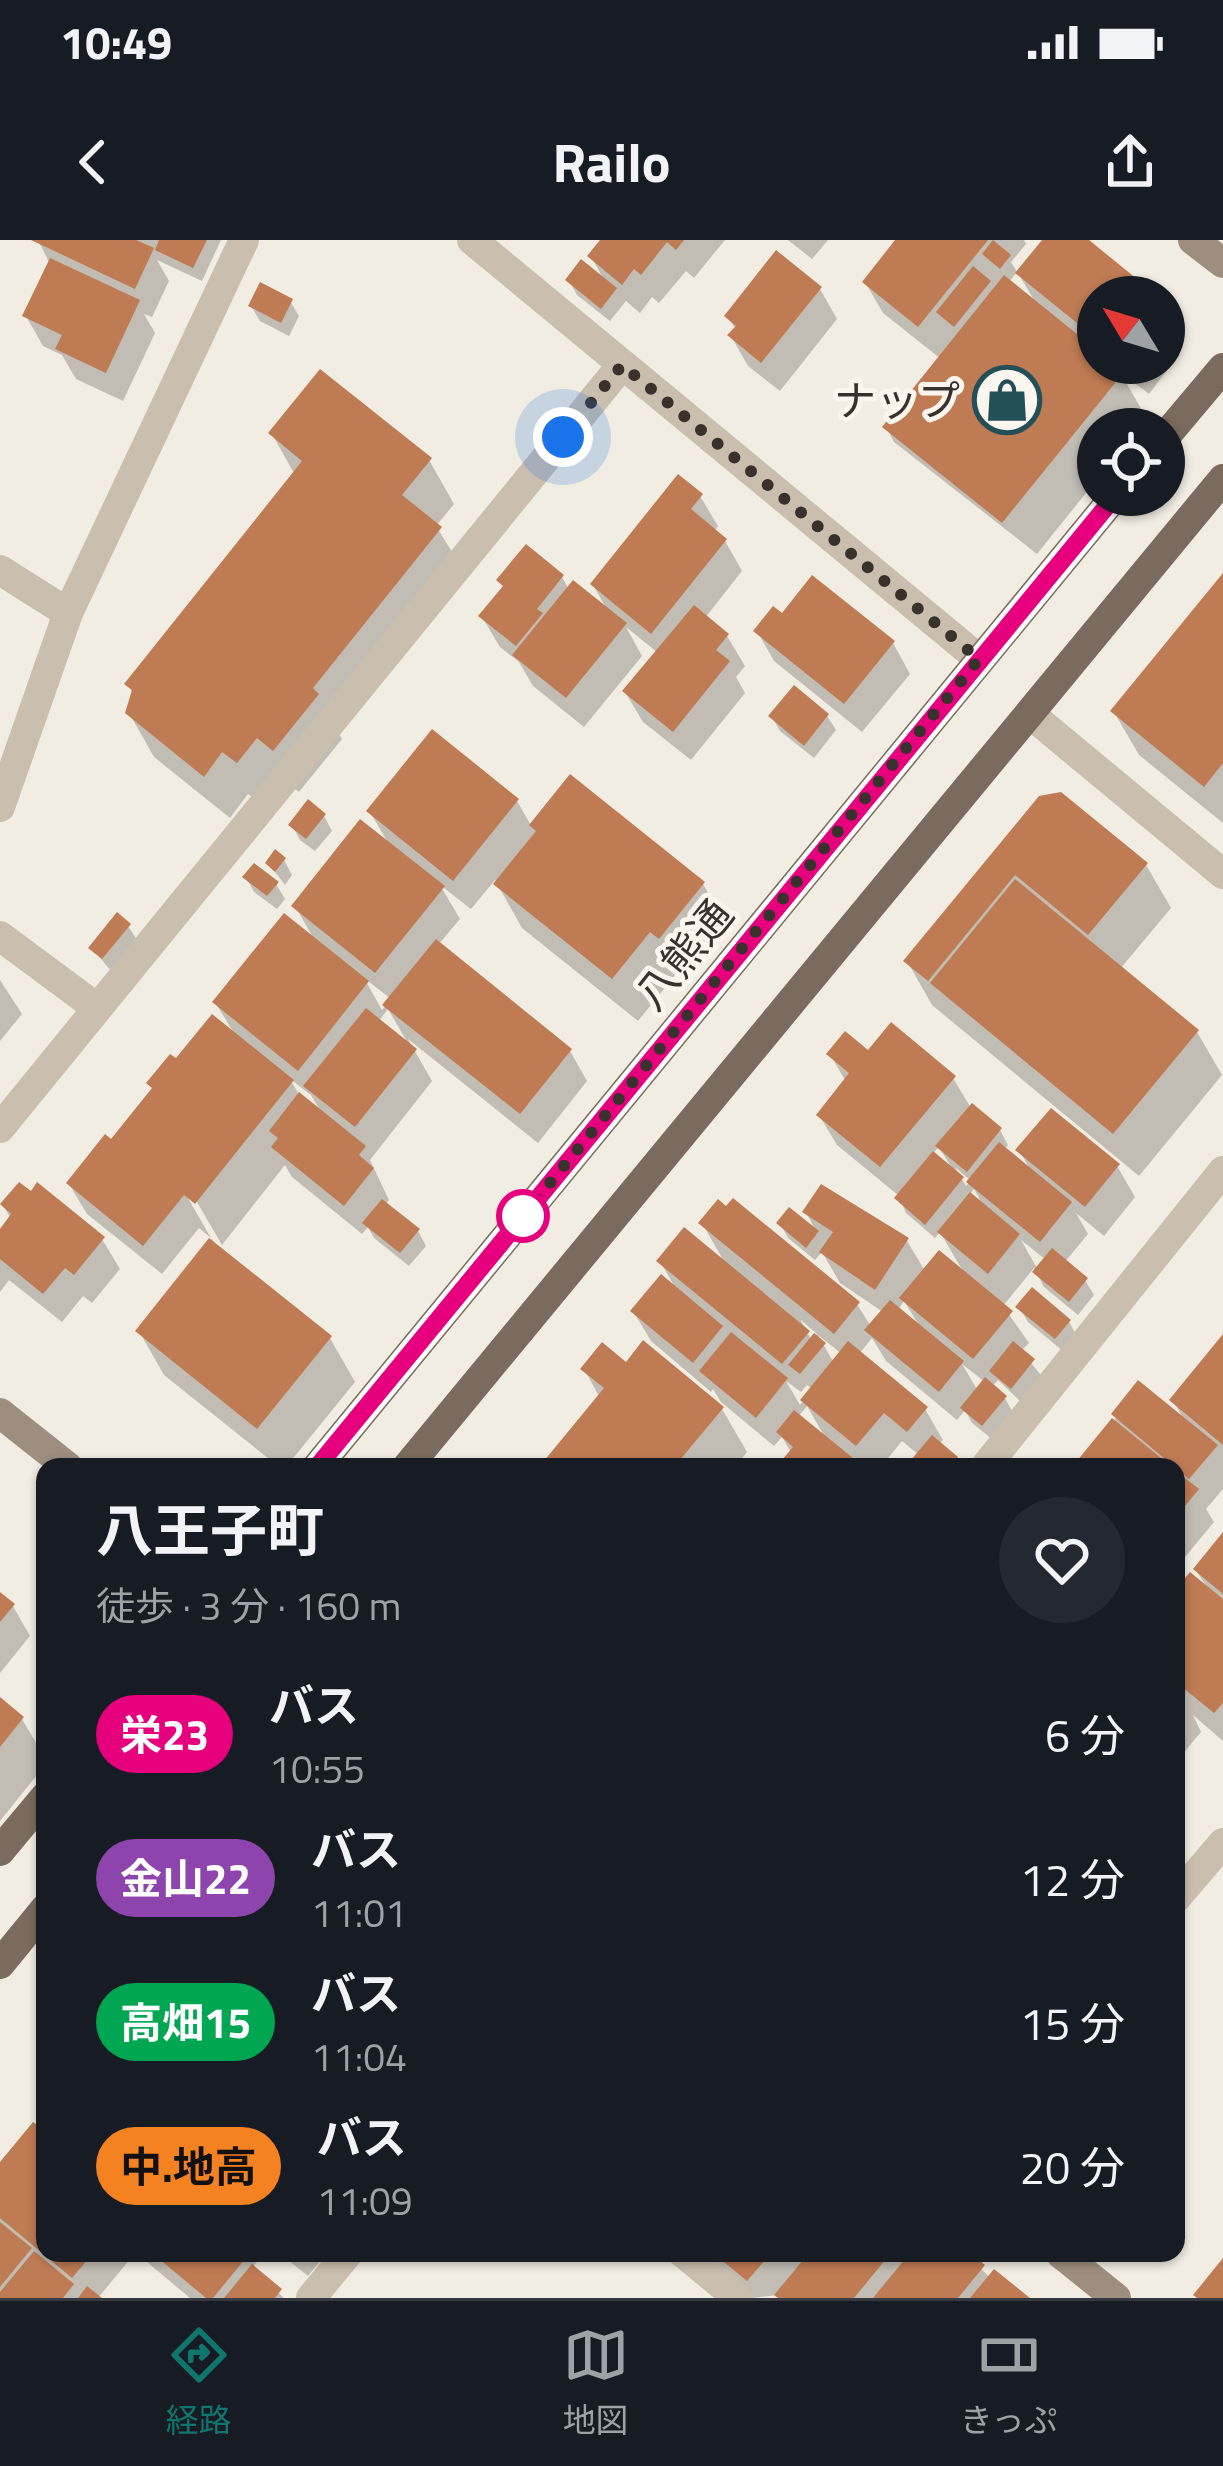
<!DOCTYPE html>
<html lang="ja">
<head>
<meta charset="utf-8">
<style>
  :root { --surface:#171b24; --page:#242831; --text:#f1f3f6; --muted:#9ea1a6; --line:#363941; --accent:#0f766e }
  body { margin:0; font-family:"Titillium Web","Noto Sans JP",sans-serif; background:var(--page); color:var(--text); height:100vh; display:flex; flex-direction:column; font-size:45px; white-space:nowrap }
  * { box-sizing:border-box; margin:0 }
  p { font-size:39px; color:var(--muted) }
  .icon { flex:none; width:66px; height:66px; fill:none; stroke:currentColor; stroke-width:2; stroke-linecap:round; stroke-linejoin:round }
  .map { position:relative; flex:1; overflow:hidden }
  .details { position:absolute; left:36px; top:1218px; width:1149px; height:804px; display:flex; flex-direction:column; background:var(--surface); border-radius:24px; box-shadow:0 3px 9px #0004 }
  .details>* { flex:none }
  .badge { padding:0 24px; border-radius:39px; font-size:42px; line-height:78px }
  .needle { width:78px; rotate:308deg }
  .fabs { position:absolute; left:1077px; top:36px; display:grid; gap:24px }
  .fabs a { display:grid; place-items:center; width:108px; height:108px; border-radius:50%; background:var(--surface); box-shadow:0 3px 9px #0004; font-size:60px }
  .you { position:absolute; width:60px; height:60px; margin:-30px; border:9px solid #fff; border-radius:50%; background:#1a73e8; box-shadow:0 0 0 18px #1a73e833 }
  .map>.badge { position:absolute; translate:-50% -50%; box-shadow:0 0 0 6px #fff }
  .round { display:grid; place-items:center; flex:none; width:126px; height:126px; border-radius:63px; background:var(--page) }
  .headline { display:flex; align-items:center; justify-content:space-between; height:204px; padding:0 60px }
  h1 { font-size:57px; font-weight:700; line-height:90px }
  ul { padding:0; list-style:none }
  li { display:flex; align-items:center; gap:36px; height:144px; padding:0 60px }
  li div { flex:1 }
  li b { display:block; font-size:45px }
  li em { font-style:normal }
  li .badge { min-width:132px; font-weight:700; text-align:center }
  .status { display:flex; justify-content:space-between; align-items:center; height:84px; padding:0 60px; background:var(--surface); direction:ltr }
  .status svg { height:33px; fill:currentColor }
  header { display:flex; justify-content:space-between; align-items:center; height:156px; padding:0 60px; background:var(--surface); font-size:54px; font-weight:700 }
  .tabs { display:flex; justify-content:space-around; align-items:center; height:168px; border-top:3px solid var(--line); background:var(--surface); font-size:33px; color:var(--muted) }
  .tabs a { display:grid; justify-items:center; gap:6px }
  .tabs .current { color:var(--accent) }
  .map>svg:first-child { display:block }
</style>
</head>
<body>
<div class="status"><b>10:49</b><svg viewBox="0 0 49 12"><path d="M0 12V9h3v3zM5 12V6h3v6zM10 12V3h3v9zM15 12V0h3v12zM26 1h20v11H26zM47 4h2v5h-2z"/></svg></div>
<header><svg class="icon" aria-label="back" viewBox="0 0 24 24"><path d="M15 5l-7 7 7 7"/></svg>Railo<svg class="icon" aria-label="share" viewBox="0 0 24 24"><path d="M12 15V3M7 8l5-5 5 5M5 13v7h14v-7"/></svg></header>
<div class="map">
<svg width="1223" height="2058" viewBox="0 0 1223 2058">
  <rect width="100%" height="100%" fill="#f2ede2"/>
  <g fill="#0003" fill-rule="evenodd">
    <polygon points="38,0 221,0 202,41 157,20 169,41 152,77 144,74 155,93 123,161 76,139 62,115 43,106 26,76 50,24"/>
    <polygon points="604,0 725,0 694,38 686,31 659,63 652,57 640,73 626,61 610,81 577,55 569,40 605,42 591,16"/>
    <polygon points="788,0 828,0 812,19"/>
    <polygon points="899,0 1024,0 1026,4 1011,22 1017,32 1008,43 1037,65 1018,33 1045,0 1084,0 1154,57 1098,57 1098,123 1164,123 1164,73 1173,89 1177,117 1149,154 1120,132 1146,177 1137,189 1098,189 1098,238 1037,314 894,202 886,187 941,119 883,73 865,42"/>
    <polygon points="820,49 837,79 780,151 748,126 731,96 736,90 728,77"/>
    <polygon points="290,61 299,76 289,96 260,81 251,66"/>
    <polygon points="272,194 429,220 454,264 436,286 465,333 338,492 342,499 299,552 283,539 263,565 248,554 230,578 154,517 129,473 134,455 128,444 295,235"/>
    <polygon points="700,256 718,286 714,292 725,301 742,331 705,378 727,396 745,426 736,437 745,453 691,520 643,482 625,452 658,413 626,387 642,416 584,487 533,446 519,422 500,407 482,377 505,349 500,341 562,337 569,350 609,373 593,345"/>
    <polygon points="1223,338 1223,583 1139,515 1114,472"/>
    <polygon points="783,377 893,403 910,434 862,492 774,421 757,391"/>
    <polygon points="827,476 836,490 814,518 780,491 772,477"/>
    <polygon points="1040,559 1146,625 1171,668 1120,729 1197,792 1222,835 1139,936 932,765 907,721"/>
    <path d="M517 561 532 587 703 644 728 687 685 741 676 734 638 781 522 688 495 640 471 669 440 645 460 679 438 705 570 811 587 841 538 903 408 799 432 841 370 920 389 960 385 965 418 991 426 1006 409 1026 374 998 368 987 362 994 292 937 285 925 222 1005 190 950 185 953 211 998 199 988 162 1034 87 974 69 944 124 913 176 823 235 795 215 762 315 701 295 666 390 606 370 572ZM364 738 391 759 382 770ZM388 769 410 807 378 782ZM289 838 311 855 323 875 301 857Z"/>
    <polygon points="324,576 332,591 315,611 300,600 292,585"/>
    <polygon points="284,620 292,635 285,645 268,623"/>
    <polygon points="246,637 276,644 285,659 277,669 254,652"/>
    <polygon points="128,686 137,700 111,731 92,708"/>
    <polygon points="0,740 22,774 0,801"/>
    <path d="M830 814H869L953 838 971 868 1000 890 1008 905 1004 910 1031 931 1019 910 1117 926 1135 957 1104 996 1076 973 1088 994 1064 1023 1085 1040 1094 1055 1078 1075 1044 1047 1034 1028 1003 1066 1029 1103 1021 1111 1041 1135 1020 1161 998 1140 992 1147 1005 1158 1013 1173 992 1199 972 1183 965 1170 957 1180 886 1121 872 1098 859 1114 925 1169 943 1200 939 1204 961 1227H909L919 1215 902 1201 881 1227 861 1224 863 1227H790L786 1220 792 1214 782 1197 774 1206 721 1162 713 1149 711 1152 651 1101 633 1071 677 1051 660 1021 726 1025 702 983 857 1064 871 1087 883 1072 840 1043 822 1012 815 1020 788 998 780 983 789 971 818 995 806 972 907 1001 925 1031 964 1033 940 992 935 998 906 973 899 956 837 905 819 875 846 842ZM939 907 953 930 932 914ZM956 928 971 941 966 946 956 929ZM974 949 984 967 969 955ZM1021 1000 1046 1020 1038 1030ZM904 1061 920 1087 898 1070ZM801 1080 817 1094 812 1101 801 1081ZM818 1095 842 1114 834 1123ZM962 1124 985 1142 978 1151ZM786 1141 801 1152 807 1145 813 1149 800 1165ZM807 1166 826 1199 798 1177Z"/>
    <polygon points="3,965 102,999 120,1029 92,1063 83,1056 62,1082 9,1040 0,1052 0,993 11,979"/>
    <polygon points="212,999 217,1008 330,1098 355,1142 286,1227 279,1227 164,1135 139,1091"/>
    <polygon points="1019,1067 1069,1082 1077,1096 1064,1112 1028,1082"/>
    <polygon points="1223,1099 1223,1249 1206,1269 1214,1282 1176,1328 1176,1227 1076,1227 1116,1178 1185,1182 1173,1160"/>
    <polygon points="626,1126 722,1169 747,1212 735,1227 543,1227 600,1158 584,1129"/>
    <polygon points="1223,1297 1223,1501 1193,1475 1201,1492 1176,1522 1176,1354 1208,1349 1196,1330"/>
    <polygon points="0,1356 13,1366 30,1396 0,1433"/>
    <polygon points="0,1461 22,1479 45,1518 45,1525 0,1581"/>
    <polygon points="45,1895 45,2013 135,2013 98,2058 0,2058 0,1927"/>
    <polygon points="142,2013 264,2013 252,2028 284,2058 190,2058 147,2022"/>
    <polygon points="279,2013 317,2013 321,2020 308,2036"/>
    <polygon points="706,2013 799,2013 805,2023 813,2013 966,2013 990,2038 1025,2058 779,2058 778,2055 751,2058"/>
  </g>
  <g fill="#bf7b53">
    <polygon points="31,0 136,0 154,8 135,49"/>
    <polygon points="159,0 207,0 193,28 155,10"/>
    <polygon points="600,0 684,0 676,10 667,2 641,35 634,29 622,45 587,16"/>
    <polygon points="895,0 988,0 918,87 862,42"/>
    <polygon points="993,0 1011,15 1000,29 982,14"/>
    <polygon points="1042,0 1089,0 1159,57 1098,57 1098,100 1015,33"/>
    <polygon points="776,10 822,47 761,123 727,95 736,86 724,76"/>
    <polygon points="50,18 140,60 106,133 55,109 62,95 22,76"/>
    <polygon points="581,19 617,48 601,69 565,40"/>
    <polygon points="973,26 991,41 954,87 936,72"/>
    <polygon points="1004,35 1098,111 1098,123 1113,123 1124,132 1002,283 882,187"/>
    <polygon points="260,42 293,59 281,83 248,66"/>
    <polygon points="320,129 432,218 402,255 442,287 313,448 319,454 273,511 257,498 237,523 222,512 204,537 125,473 132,450 124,444 302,221 268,193"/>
    <polygon points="678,234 703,254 691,269 727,299 651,394 590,344"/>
    <polygon points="526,304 564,335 537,369 543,373 516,406 478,376 503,346 496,340"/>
    <polygon points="1223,333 1223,523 1204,547 1110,471"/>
    <polygon points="812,335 895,401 844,464 753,391 773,366 782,373"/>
    <polygon points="573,340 627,383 566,458 512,415"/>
    <polygon points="694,365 729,394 716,410 730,421 673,492 622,451"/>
    <polygon points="794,445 829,474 804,506 768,476"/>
    <polygon points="432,489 519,559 453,641 366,571"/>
    <polygon points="570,534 705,642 659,699 650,692 612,739 493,644 536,591 529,585"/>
    <polygon points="1061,552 1148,623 1088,695 1015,635 928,741 903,721 1039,556"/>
    <polygon points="308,559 326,574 306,599 288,585"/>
    <polygon points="360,579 445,646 375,733 291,666"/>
    <polygon points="275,609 286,618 275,632 265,623"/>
    <polygon points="254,623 279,642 267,656 242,637"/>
    <polygon points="1015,639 1199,790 1113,894 930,743"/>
    <polygon points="117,672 131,684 102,719 88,708"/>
    <polygon points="284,673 369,741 298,831 212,762"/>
    <polygon points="436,699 572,809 520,874 382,765"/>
    <polygon points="366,768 417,809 355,887 303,846"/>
    <polygon points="212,774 294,840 195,964 184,955 143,1006 66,943 105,894 111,899 152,848 146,843 170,814 176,818"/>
    <polygon points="891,782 956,836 880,927 816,875 849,833 826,814 845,791 868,810"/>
    <polygon points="299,852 366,906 359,915 374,928 344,966 271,907 278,898 269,891"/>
    <polygon points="972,863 1002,888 967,932 935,906"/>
    <polygon points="1051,868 1120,924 1085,967 1015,910"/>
    <polygon points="999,902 1072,962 1040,1002 966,942"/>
    <polygon points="933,911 964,937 925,985 894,958"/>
    <polygon points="19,942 31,951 37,942 105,997 74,1035 65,1028 43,1054 0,1019 0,989 11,974 0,964"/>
    <polygon points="821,944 909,998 875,1050 819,1012 833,992 802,972"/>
    <polygon points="970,952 1020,994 988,1034 937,992"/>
    <polygon points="733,958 860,1062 834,1094 698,983 718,959 726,966"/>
    <polygon points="382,959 420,989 400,1013 362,983"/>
    <polygon points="789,967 819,991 806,1008 776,983"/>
    <polygon points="684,987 810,1091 782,1124 656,1021"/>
    <polygon points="209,998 332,1096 257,1189 135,1091"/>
    <polygon points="1052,1008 1088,1038 1069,1062 1032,1032"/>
    <polygon points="939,1010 1013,1071 973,1119 899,1058"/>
    <polygon points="661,1034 723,1086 693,1123 630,1071"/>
    <polygon points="1032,1047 1071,1080 1055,1099 1015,1067"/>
    <polygon points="890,1060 964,1121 939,1152 864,1090"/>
    <polygon points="731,1092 788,1138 756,1178 699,1131"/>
    <polygon points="814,1093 826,1103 800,1134 788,1125"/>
    <polygon points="1223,1094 1223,1205 1169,1160"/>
    <polygon points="643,1100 724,1167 674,1227 539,1227 604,1148 580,1129 602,1102 626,1122"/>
    <polygon points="848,1101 928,1167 907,1192 884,1173 856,1206 800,1160"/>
    <polygon points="1013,1101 1035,1119 1011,1149 989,1131"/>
    <polygon points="985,1137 1007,1156 982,1186 960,1168"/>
    <polygon points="1138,1140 1218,1205 1189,1239 1111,1174"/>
    <polygon points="794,1170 864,1227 791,1227 782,1220 793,1207 776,1192"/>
    <polygon points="1112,1178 1172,1227 1072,1227"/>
    <polygon points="932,1195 958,1217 950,1227 905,1227"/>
    <polygon points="1176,1231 1199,1249 1176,1277"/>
    <polygon points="1223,1292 1223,1354 1193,1329"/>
    <polygon points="1190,1332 1223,1359 1223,1463 1214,1473 1176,1442 1176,1349"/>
    <polygon points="0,1352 15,1364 0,1382"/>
    <polygon points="0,1457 24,1477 0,1507"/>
    <polygon points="33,1882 45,1891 45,2013 93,2013 72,2038 0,1978 0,1922"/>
    <polygon points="0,1982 32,2008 0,2047"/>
    <polygon points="34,2011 74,2044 63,2058 0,2058 0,2052"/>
    <polygon points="152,2013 237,2013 245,2019 213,2058 206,2058"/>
    <polygon points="713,2013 771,2013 747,2041"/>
    <polygon points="809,2013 891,2013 854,2058 778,2058 774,2055"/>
    <polygon points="910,2013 971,2013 985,2025 958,2058 873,2058"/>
    <polygon points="1223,2018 1223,2058 1197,2058 1193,2055"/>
    <polygon points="252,2024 282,2049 275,2058 224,2058"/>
    <polygon points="994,2029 1030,2058 970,2058"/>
    <polygon points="87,2046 102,2058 78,2058"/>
  </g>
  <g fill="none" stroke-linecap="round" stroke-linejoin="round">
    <g stroke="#cabeae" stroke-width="30">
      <polyline points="472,0 979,419"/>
      <polyline points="0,330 68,373"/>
      <polyline points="1030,474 1223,634"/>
      <polyline points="0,567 68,373 244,0"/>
      <polyline points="0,696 97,768"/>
      <polyline points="0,888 622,125"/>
      <polyline points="985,1227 1223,931"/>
      <polyline points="1176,1658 1223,1603"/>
      <polyline points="683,2013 738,2058"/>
      <polyline points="311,2058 348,2013"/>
    </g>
    <g stroke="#9e8e7f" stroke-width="30">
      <polyline points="1193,0 1223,23"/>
      <polyline points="0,1173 68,1227"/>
      <polyline points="1060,2013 1116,2058"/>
    </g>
    <g stroke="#7a6b5e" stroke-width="30">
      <polyline points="1164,198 1223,128"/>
      <polyline points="317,1227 1116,255"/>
      <polyline points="407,1227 1223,239"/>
      <polyline points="0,1611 45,1557"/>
      <polyline points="0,1724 45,1669"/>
    </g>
  </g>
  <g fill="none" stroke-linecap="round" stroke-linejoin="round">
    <g stroke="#fff" stroke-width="27">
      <polyline id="line" points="317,1227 1116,255"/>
    </g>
    <use href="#line" stroke="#e6007e" stroke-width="18"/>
    <polyline stroke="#39322c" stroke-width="12" stroke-dasharray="0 21.6" points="523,976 979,419 622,125 563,197"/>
  </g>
  <defs>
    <g id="shop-ring" transform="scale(3.45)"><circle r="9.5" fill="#faf6ee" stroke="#234f59" stroke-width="1.5"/><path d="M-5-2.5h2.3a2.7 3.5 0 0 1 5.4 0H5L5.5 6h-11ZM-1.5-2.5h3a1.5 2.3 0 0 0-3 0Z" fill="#234f59"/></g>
  </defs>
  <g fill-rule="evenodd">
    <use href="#shop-ring" x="1007" y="160"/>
  </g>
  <circle fill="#fff" stroke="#e6007e" stroke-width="6" cx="523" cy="976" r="24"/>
  <g text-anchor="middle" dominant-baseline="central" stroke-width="10" stroke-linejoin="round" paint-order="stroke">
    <g font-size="42" fill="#39322c" stroke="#faf6ee" text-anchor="end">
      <text x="960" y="160">ナップ</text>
    </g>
    <g font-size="42" fill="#39322c" stroke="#faf6ee">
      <text transform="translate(683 714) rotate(-51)">八熊通</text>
    </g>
  </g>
</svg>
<div class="fabs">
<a><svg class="needle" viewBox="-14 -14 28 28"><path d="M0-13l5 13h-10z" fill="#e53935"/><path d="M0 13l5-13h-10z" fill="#9ea1a6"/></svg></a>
<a><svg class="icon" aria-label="locate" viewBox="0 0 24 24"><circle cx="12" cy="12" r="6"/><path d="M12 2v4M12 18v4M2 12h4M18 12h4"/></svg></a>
</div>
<div class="you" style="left:563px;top:197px"></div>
<section class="details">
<div class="headline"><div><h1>八王子町</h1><p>徒歩 · 3 分 · 160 m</p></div><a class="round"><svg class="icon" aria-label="heart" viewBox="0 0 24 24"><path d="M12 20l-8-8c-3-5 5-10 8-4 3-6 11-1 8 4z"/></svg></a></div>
<ul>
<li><span class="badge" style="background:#e6007e;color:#fff">栄23</span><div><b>バス</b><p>10:55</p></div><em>6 分</em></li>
<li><span class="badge" style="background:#8e44ad;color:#fff">金山22</span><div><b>バス</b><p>11:01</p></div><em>12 分</em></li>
<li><span class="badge" style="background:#00a651;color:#fff">高畑15</span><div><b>バス</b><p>11:04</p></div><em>15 分</em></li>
<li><span class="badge" style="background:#f58220;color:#111">中.地高</span><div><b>バス</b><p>11:09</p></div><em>20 分</em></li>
</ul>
</section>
</div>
<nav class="tabs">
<a class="current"><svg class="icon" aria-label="directions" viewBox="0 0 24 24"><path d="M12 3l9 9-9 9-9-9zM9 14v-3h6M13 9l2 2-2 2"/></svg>経路</a>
<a><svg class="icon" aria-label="map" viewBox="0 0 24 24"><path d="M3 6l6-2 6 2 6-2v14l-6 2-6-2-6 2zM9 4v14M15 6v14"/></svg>地図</a>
<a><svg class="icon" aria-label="tickets" viewBox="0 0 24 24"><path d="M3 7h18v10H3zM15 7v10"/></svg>きっぷ</a>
</nav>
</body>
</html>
